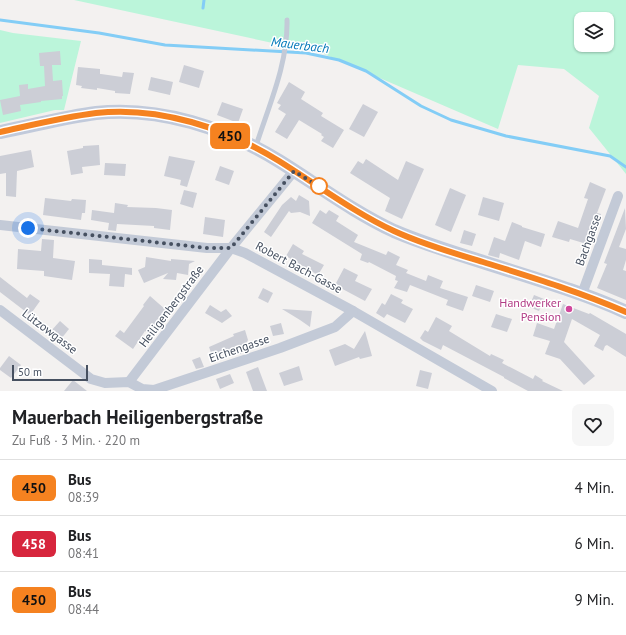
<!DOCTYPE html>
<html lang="de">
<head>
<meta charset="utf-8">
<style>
  :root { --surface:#fff; --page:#f6f6f6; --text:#202124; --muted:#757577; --line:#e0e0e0 }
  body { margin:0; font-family:"PT Sans",sans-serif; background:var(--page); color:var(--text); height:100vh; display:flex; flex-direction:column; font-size:15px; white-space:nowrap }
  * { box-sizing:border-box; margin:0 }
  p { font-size:13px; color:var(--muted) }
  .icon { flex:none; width:22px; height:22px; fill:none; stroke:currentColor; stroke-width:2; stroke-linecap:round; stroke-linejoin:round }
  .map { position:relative; height:391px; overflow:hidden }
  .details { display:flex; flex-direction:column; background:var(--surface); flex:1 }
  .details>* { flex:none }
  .badge { padding:0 8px; border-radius:6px; font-size:14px; line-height:26px }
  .buttons { position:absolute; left:574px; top:12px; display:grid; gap:8px }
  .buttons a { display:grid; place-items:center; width:40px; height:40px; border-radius:8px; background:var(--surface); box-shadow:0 1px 3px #0004; font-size:20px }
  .scale { position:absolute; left:12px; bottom:10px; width:76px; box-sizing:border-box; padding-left:4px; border:2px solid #465060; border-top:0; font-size:11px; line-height:14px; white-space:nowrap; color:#465060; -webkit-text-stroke:3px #fff; paint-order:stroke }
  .you { position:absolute; width:20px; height:20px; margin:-10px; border:3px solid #fff; border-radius:50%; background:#1a73e8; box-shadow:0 0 0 6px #1a73e833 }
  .map>.badge { position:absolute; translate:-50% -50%; box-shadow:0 0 0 2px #fff }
  .round { display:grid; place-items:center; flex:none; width:42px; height:42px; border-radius:8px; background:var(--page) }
  .summary { display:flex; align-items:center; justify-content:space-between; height:68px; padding:0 12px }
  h1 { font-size:19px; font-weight:700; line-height:30px }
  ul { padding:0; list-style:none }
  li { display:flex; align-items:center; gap:12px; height:56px; padding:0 12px; border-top:1px solid var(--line) }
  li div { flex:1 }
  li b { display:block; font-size:15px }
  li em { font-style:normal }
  li .badge { min-width:44px; font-weight:700; text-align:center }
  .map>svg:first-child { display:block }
</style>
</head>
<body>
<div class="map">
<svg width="626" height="391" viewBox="0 0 626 391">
  <rect width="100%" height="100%" fill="#f3f1f0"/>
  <g fill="#bbf5da" fill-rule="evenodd">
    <path d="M74 0H626V174L589 128 599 96 564 69 518 65 498 129 324 54ZM581 19H607V45H581Z"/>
    <polygon points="0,30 13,33 81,41 64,110 55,110 0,123"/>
  </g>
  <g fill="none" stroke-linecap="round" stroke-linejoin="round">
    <g stroke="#83cdf6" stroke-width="3">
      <polyline points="203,8 204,0"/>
      <polyline points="0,20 99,33 165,45 306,53 339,60 366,71 421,106 451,120 506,136 610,156 626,167"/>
    </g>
  </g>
  <g fill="#ccced6">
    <polygon points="60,51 61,65 52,65 53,81 62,80 63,96 62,96 62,99 41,101 41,102 20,105 21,111 3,115 0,100 20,96 19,85 28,84 28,89 45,86 44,66 40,66 39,53"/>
    <polygon points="184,65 204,71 199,88 179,82"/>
    <polygon points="78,67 100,69 100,74 101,74 122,77 123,72 134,73 130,94 115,93 115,91 97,88 97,90 81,88 82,86 76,85"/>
    <polygon points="151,77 173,82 170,95 148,90"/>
    <polygon points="289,82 305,92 301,99 323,113 321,116 344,130 333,148 321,141 324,137 321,135 322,134 299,120 287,139 275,132 286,114 278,109 281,105 277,103"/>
    <polygon points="222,102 243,109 238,123 217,115"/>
    <polygon points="363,104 378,112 364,137 349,129"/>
    <polygon points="99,145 100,165 82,167 83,173 71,175 67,151 83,148 83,146"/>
    <polygon points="31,150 34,167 17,171 16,197 6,196 6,173 0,174 0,156"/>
    <polygon points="169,156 195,161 187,187 180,185 181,180 164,176"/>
    <polygon points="366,159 398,180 406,161 424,169 402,219 385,211 390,198 350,173 358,161 363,164"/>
    <polygon points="105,163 126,164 125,176 104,175"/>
    <polygon points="220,166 234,171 229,185 215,180"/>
    <polygon points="590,182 606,189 597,213 601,214 590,245 570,239 569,242 552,237 558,221 578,228 588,199 584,198"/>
    <polygon points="450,188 466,195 451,232 435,225"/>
    <polygon points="184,190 197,193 193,208 180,204"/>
    <polygon points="299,195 309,201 310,216 300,212 291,213 289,211 271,237 264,232 282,205 291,197 296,201"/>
    <polygon points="483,197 504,203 499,221 478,215"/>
    <polygon points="45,198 71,201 72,199 86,200 85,213 82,213 81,220 43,215"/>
    <polygon points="115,203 128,205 127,207 156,208 172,210 170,230 154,228 154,226 117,224 116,231 108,230 109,223 91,220 92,210 114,213"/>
    <polygon points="625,208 626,229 619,247 626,249 626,260 623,270 626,271 626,300 597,288 607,264 604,263"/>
    <polygon points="320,210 326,214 329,210 339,216 336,221 358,235 354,242 386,255 388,251 400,257 396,265 408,270 406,273 426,281 428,275 443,281 440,288 468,297 463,311 446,305 448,300 410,285 407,292 394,288 398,281 395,280 396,276 369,262 368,263 360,260 362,254 312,223"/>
    <polygon points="205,217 225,220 223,237 203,234"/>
    <polygon points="512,222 522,226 522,227 545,234 541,247 525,241 519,260 500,253 499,258 488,255 494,237 505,241"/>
    <polygon points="464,230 476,234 472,246 460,243"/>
    <polygon points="42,239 54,240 53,258 75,261 72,280 44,276 44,271 17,269 18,249 41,251"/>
    <polygon points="293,244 304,251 302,254 324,265 318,275 286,256"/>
    <polygon points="146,257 171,261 171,259 195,261 189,264 188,275 177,273 176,280 163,279 168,273 144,283 138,270 145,267"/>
    <polygon points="89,259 102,260 102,265 132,268 132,275 125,274 124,287 109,286 110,274 89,273"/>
    <polygon points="344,268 358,275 355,281 372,289 365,301 335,285"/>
    <polygon points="0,277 27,298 30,294 40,301 30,315 0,292"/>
    <polygon points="476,285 494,291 490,302 472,296"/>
    <polygon points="263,288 273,293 268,303 258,298"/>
    <polygon points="391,294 403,300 401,303 413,309 405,323 387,314 384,318 376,313 382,303 385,305"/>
    <polygon points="534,295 544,299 539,311 529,307"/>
    <polygon points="150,296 166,310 148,333 145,331 133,349 115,336 120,330 124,333 144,306 143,305"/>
    <polygon points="563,304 589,314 590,313 626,334 626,357 607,345 605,346 603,351 594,346 600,335 572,319 564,342 595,376 584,385 560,359 545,354 550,341 533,336 537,323 554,329"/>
    <polygon points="210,305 221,312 226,309 232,316 222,323 205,313"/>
    <polygon points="282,309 312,311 310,327 300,320"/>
    <polygon points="496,314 512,319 507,332 491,327"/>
    <polygon points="436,317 452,326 449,331 490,356 491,354 504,360 502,363 533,379 535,375 543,380 542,381 563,391 528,391 504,378 504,377 443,345 441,350 423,341 420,338 425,330 428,332"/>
    <polygon points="60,321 69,329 61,339 51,331"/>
    <polygon points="281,323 284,334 273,336 270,326"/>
    <polygon points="245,330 248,340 241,354 240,354 238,348 213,358 209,347 234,336 233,334"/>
    <polygon points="365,331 372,356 360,359 359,357 335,366 329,350 345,344 354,349"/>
    <polygon points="9,356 21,365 11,378 0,370 0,368"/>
    <polygon points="200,357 204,367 196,369 192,360"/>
    <polygon points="299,366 303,380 284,386 279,373"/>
    <polygon points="258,367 267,391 253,391 246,372"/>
    <polygon points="420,370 432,373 428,389 416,386"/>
    <polygon points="230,374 234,383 220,389 216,379"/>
    <polygon points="73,380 87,391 64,391"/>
  </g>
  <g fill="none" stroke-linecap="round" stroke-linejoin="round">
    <path stroke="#c3cad7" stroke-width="5" d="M256 146C269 105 288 64 287 20"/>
    <g stroke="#c3cad7" stroke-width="10">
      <polyline points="0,225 207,248 231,248 245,253 353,311 492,391"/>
      <polyline points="582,294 618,196"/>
      <polyline points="0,310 91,379 105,383 129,382 142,389 154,390 280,348 335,327 353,311"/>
      <polyline points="129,382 231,248 294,171"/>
    </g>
    <path stroke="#c1cadb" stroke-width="14" d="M0 132C32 126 64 117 96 113 159 106 226 128 279 161 316 184 355 213 394 231 422 243 451 252 480 261 529 277 579 291 626 312"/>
  </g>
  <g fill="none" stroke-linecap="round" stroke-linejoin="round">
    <g stroke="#fff" stroke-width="9">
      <path id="line" d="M0 132C32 125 64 117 96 113 159 106 226 128 279 161 316 184 355 213 394 231 422 244 453 253 483 262 531 277 580 292 626 312"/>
    </g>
    <use href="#line" stroke="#f58220" stroke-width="6"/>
    <polyline stroke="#465060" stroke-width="4" stroke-dasharray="0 7.2" points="28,228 207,248 231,248 294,171 320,187 319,186"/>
  </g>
  <circle fill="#fff" stroke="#f58220" stroke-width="2" cx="319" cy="186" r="8"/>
  <circle fill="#d1479c" stroke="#fff" stroke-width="1.5" cx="569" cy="309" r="4"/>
  <g text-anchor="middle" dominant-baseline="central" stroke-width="3" stroke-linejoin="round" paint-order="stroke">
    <g font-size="12" fill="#465060" stroke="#fff">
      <text transform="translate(588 240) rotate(-70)">Bachgasse</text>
      <text transform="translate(299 267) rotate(28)">Robert Bach-Gasse</text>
      <text transform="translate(171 306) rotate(-53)">Heiligenbergstraße</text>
      <text transform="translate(50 331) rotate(37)">Lützowgasse</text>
      <text transform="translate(239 348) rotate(-19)">Eichengasse</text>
    </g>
    <g font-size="12" fill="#b23c85" stroke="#fff" text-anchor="end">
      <text x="561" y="302">Handwerker<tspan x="561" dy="14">Pension</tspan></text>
    </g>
    <g font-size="13" font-style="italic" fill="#0077b9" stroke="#fff">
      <text transform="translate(300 45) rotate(7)">Mauerbach</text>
    </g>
  </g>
</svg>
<div class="buttons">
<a><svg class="icon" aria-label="layers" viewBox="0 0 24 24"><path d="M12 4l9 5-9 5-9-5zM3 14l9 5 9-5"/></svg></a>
</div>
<div class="scale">50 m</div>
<div class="you" style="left:28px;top:228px"></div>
<b class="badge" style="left:230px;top:136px;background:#f58220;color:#111">450</b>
</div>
<section class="details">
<div class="summary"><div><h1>Mauerbach Heiligenbergstraße</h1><p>Zu Fuß · 3 Min. · 220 m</p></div><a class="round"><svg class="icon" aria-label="heart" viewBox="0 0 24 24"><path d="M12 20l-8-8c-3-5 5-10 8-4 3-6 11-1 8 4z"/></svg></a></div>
<ul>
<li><span class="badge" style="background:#f58220;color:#111">450</span><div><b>Bus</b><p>08:39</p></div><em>4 Min.</em></li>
<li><span class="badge" style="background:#d7263d;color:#fff">458</span><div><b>Bus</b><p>08:41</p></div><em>6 Min.</em></li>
<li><span class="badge" style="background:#f58220;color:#111">450</span><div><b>Bus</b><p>08:44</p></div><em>9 Min.</em></li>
</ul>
</section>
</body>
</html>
